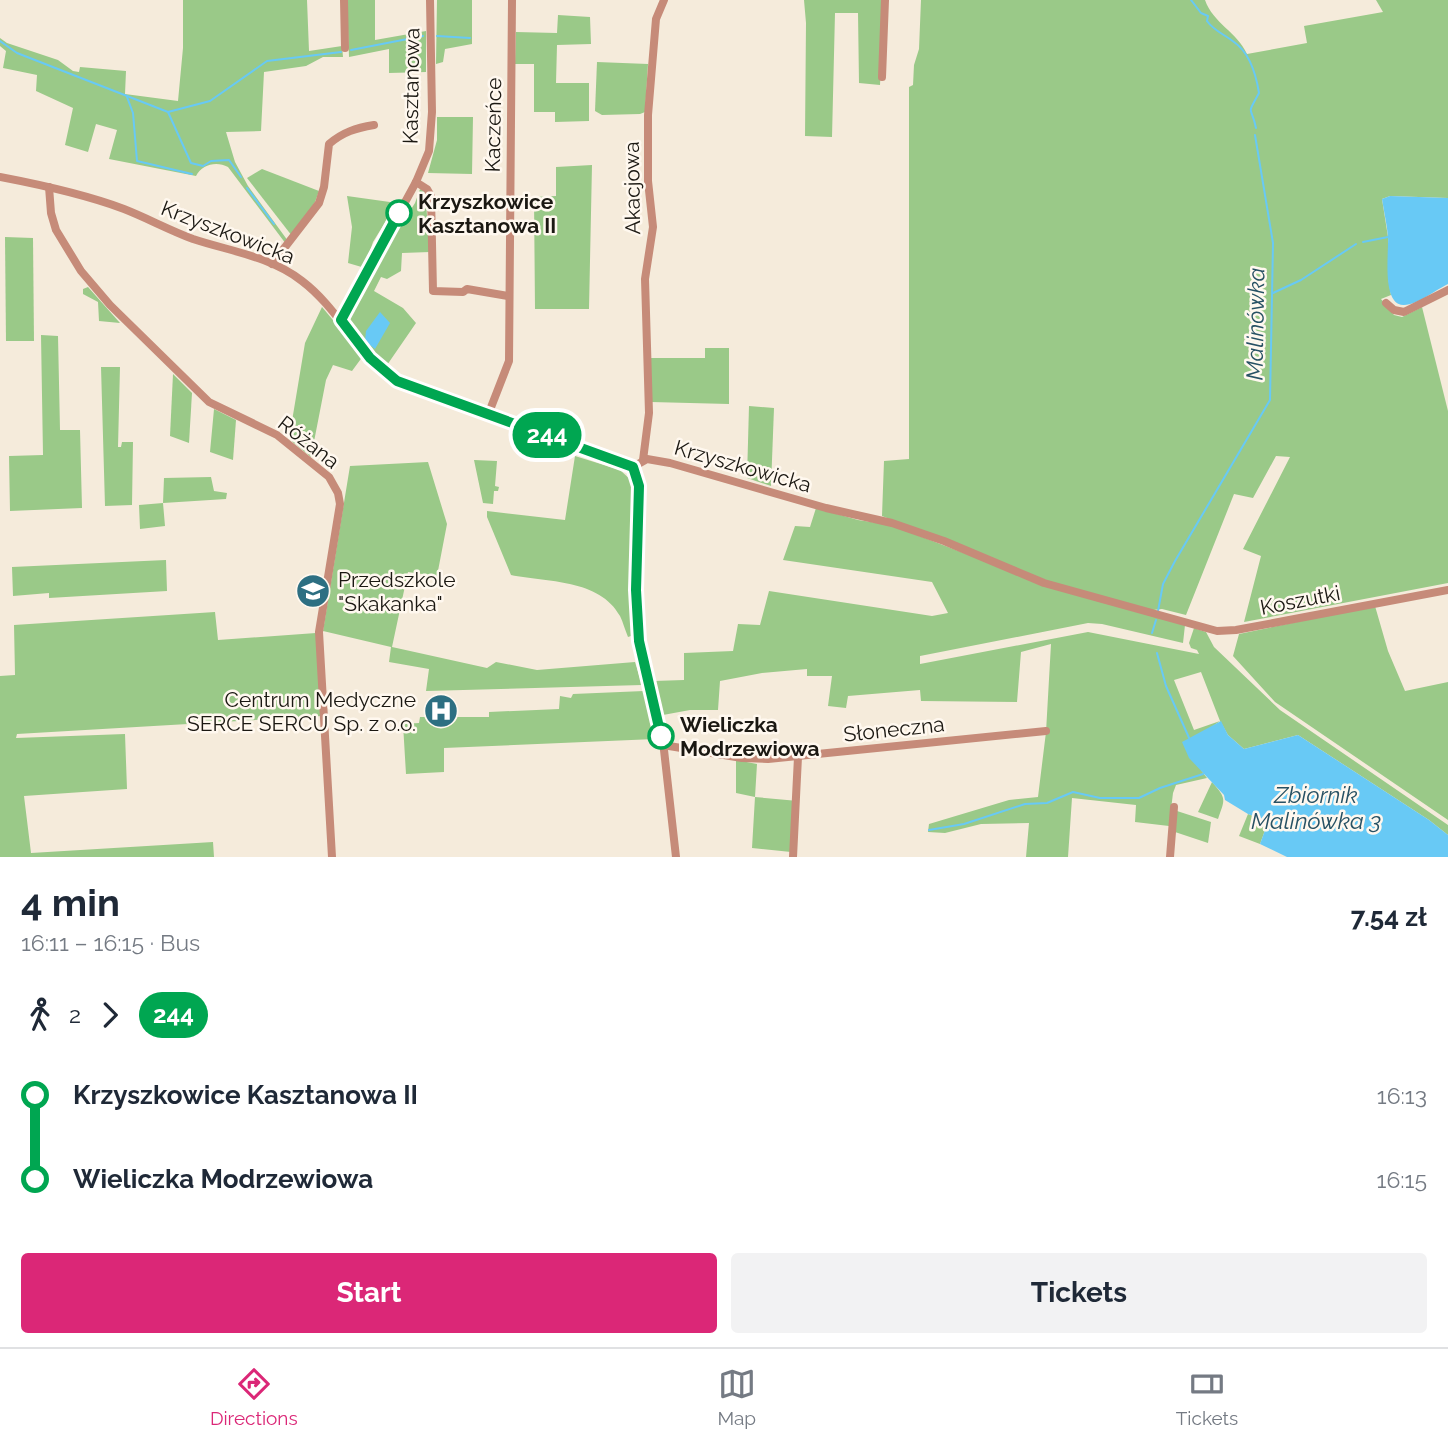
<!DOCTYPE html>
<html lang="en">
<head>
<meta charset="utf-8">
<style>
  :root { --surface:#fff; --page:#f2f2f3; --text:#1f2937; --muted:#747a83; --line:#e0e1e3; --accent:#db2777 }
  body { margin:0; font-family:Raleway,sans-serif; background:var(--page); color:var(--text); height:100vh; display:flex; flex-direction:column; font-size:26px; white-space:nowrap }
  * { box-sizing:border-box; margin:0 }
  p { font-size:23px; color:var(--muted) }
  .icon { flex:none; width:38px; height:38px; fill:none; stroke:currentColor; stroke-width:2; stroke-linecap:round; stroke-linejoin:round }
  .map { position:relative; height:857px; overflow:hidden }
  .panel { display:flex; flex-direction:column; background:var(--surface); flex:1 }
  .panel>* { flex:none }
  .badge { padding:0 14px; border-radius:23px; font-size:24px; line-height:46px }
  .map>.badge { position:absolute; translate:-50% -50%; box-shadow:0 0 0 4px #fff }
  .legs { display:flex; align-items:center; gap:10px; height:77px; padding:0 21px; font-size:23px }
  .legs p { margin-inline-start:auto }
  .overview { display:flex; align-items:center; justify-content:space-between; height:119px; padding:0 21px }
  h1 { font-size:38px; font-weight:700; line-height:52px }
  .primary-button { display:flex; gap:14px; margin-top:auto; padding:14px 21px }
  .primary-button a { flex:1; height:80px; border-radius:7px; background:var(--accent); color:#fff; font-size:28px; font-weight:700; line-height:80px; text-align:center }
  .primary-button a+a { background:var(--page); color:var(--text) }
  ul { padding:0 21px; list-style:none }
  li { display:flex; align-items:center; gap:24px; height:84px; font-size:26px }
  li i { display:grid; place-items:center; width:10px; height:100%; margin:0 9px; background:currentColor }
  li i::after { content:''; width:18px; height:18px; margin:-9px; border:5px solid; border-radius:50%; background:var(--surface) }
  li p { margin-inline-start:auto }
  li:first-child i { background:linear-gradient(#0000 50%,currentColor 0) }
  li:last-child i { background:linear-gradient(currentColor 50%,#0000 0) }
  .menu { display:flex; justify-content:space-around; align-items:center; height:98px; border-top:2px solid var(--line); background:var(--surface); font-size:19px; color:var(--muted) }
  .menu a { display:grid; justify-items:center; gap:4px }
  .menu .active { color:var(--accent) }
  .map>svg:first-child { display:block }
</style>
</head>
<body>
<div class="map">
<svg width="1448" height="857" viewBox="0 0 1448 857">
  <rect width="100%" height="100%" fill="#f5ebdb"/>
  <g fill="#9ac988" fill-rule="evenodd">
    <path d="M183 0H307L309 51 342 46 343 57H323L306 66 264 72 261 131 226 132 235 162 248 186 288 241 286 244 228 167C217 161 202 164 196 176L109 159 117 130 96 124 88 152 65 145 73 108 36 91 37 75 3 68 6 51 0 46V38L7 43 58 60 73 71 79 72 80 67 126 71 125 94 178 101 183 48Z"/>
    <polygon points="347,0 375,0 375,40 426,31 426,72 389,73 389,49 349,57"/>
    <polygon points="437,0 472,0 472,44 445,49 443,62 436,64"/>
    <polygon points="804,0 884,0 880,85 859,83 858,13 835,13 832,137 805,136 806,23"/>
    <path d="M921 0H1205C1213 23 1237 32 1247 54L1307 43 1304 26 1383 12 1376 0H1448V198L1390 196 1382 199 1388 237V277L1391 295 1381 299 1394 315 1402 317 1422 307 1448 411V583L1244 622 1261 556 1243 549 1290 457 1276 456 1253 498 1234 494 1186 615 1162 609 1153 610 1054 584 882 516 884 461 909 459V87L913 85 914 65 919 49Z"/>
    <polygon points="558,15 590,17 591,44 557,45 556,83 589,83 589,121 555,122 555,112 534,112 534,64 515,64 516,32 557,33"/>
    <polygon points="597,62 648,64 645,112 640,114 602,115 595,111"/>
    <polygon points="437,117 473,117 472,174 428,173 437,140"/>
    <polygon points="592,165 589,309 535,309 534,197 556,196 556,167"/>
    <polygon points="262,169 319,191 315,202 292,236 247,178"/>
    <polygon points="420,189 425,191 430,252 402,253 401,271 387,279 381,277 374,291 403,308 416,323 385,368 364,345 365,341 351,324 350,317 387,247 415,203"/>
    <polygon points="347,196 397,203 373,242 368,257 370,259 365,268 348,263 352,227"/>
    <polygon points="5,237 33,238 34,341 6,341"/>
    <polygon points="88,287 120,323 99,321 98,302 83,294 83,289"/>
    <polygon points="322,307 363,356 352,371 333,365 326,380 311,457 289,439 305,343"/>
    <polygon points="41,335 58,336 60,430 80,430 82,508 10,511 9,456 43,455"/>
    <polygon points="705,348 729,348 729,404 651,402 650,358 705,358"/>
    <polygon points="101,367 120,367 118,447 121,447 122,442 133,442 132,505 105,506"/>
    <polygon points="173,374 192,393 189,443 170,436"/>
    <polygon points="749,406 774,408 771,486 747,478"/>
    <polygon points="214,409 236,420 233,460 210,452"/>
    <path d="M575 456 620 470 633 482 630 550 631 636 628 637C625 630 623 622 620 616 600 579 546 582 511 575L487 517V511L565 520Z"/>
    <polygon points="474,460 497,461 495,486 499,487 498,491 494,491 493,504 483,503"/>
    <polygon points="428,462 447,524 437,576 408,572 392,647 487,668 496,662 537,670 635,662 642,685 426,691 429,669 389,662 391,647 323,631 350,466"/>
    <polygon points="211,477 214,491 227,493 226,499 163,503 165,526 140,529 139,505 163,503 164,478"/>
    <path d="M816 508 858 520 891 525 1000 567 1185 625 1183 643 1102 624 1088 623 920 656V664L1088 632 1199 654 1197 650 1191 648 1189 643 1194 628 1206 632 1214 647 1280 710 1448 825V835L1429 820 1298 735 1244 749 1228 735 1220 721 1209 729 1201 770 1207 778 1176 785 1173 793 1169 826 1135 822 1136 805 1072 798 1068 857H1026L1029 823 981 824 945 833 928 832 929 824 1009 800 1038 797 1046 732 1051 644 1021 652 1017 702 921 701 920 690 848 696 846 708 828 706 832 676H807V669L762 673 720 681 718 710H690L663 715 654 681 684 680V653L733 651 738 624 760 625 769 591 932 616 948 613 932 582 783 560 795 526 810 527ZM1201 672 1220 721 1194 730 1174 680Z"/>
    <polygon points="166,560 167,591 49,598 49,593 13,596 12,567"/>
    <polygon points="1375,606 1388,651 1405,691 1448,682 1448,820 1275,702 1233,656 1239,634"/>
    <polygon points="215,612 218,640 316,633 322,716 17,734 16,738 125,734 127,789 24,796 31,853 213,842 214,857 0,857 0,676 15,675 14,625"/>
    <polygon points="644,691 655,739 444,748 444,772 406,774 403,724 419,723 420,717 489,717 489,712 559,709 560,696 571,698 573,694"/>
    <polygon points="736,760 757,764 755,797 798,801 791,852 752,848 755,797 736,793"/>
    <path d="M1212 782C1227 799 1225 799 1218 819L1198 812Z"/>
    <polygon points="1177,811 1211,822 1208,843 1175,832"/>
    <polygon points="1248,814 1268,822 1260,844 1239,836"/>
  </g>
  <g fill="#68c9f5">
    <path d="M1390 196 1448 198V284C1435 290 1418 305 1404 305 1381 306 1389 251 1388 237 1387 225 1384 212 1382 199Z"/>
    <polygon points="380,312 390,323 375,349 365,341 366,331"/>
    <polygon points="1221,721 1228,735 1244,749 1298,735 1429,820 1448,835 1448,857 1287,857 1260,844 1268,822 1248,814 1225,800 1224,795 1189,758 1182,742"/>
  </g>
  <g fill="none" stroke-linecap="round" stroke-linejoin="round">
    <g stroke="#68c9f5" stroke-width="2">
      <path d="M1191 0 1201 13 1208 16 1207 21C1214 31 1224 34 1234 42 1250 53 1256 74 1259 93 1246 117 1251 104 1256 128"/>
      <polyline points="437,36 470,38"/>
      <polyline points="0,41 17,53 168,112 210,101 267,61 341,52"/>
      <polyline points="351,50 423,36"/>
      <polyline points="127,97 133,113 137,161 192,174"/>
      <polyline points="168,112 191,163 203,166 211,161 229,160 241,177"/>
      <polyline points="247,188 274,224"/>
      <polyline points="1363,242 1388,237"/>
      <polyline points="1273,293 1301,280 1356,244"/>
      <polyline points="1158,611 1163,584 1175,561 1270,400 1273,243 1255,135"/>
      <polyline points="1152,633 1156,620"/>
      <polyline points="1157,653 1166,686 1190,740"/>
      <polyline points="929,830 964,824 1025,804 1047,803 1073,792 1100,798 1139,798 1160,788 1203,774"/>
    </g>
    <g stroke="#c68b79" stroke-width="8">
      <polyline points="344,0 345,48"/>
      <polyline points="882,77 885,0"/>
      <path d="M0 177C42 185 84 194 124 209 147 218 169 230 193 239 229 251 270 256 302 281 339 309 358 355 397 381L633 467"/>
      <polyline points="416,182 427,189 431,196 433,291 463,292 467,289 508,296"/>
      <polyline points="49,187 51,213 56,230 81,271 110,305 209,402 277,435 329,477 338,493 340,504 319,632 332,857"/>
      <path d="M272 264 319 203 324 187 329 144C343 132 356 128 374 125"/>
      <polyline points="1386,303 1394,310 1404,312 1448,290"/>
      <polyline points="341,320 416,182 429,151 432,112 430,0"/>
      <polyline points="488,415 509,361 512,0"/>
      <polyline points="643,460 649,413 645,279 653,227 648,181 648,115 656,19 664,0"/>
      <polyline points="633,467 647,459 670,463 826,508 892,523 944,541 1044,583 1217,631 1236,630 1448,590"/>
      <polyline points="633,467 637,474 639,486 636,620 641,652 664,750 676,857"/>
      <polyline points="663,745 742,758 768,759 1046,731"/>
      <polyline points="793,857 798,757"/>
      <polyline points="1170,857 1174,807"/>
    </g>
  </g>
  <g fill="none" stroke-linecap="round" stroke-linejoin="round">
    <g stroke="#fff" stroke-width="16">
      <polyline id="line-1" points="399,213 341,320 370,358 397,381 633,467 639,486 636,590 639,641 661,736"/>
    </g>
    <use href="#line-1" stroke="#00a651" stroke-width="10"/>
  </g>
  <defs>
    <g id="school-disc" transform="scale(1.75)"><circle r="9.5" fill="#2d6f82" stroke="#fff8ef"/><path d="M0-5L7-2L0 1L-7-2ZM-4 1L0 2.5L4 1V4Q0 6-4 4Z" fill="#fff"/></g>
    <g id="hospital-disc" transform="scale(1.75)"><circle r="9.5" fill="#2d6f82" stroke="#fff8ef"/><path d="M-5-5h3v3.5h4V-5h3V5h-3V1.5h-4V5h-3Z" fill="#fff"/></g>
  </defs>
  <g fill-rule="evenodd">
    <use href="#school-disc" x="313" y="591"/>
    <use href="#hospital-disc" x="441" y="711"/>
  </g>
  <g fill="#fff" stroke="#00a651" stroke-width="3.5">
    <circle cx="399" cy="213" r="12"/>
    <circle cx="661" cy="736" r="12"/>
  </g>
  <g text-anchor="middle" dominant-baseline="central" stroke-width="5" stroke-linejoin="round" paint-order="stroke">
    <g font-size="21" fill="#1b1812" stroke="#fff8ef">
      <text transform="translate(411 86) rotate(-89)">Kasztanowa</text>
      <text transform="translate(493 125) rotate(-89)">Kaczeńce</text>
      <text transform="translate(632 188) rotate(-91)">Akacjowa</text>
      <text transform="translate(228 232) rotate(21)">Krzyszkowicka</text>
      <text transform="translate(309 442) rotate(38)">Różana</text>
      <text transform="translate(743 466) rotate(16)">Krzyszkowicka</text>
      <text transform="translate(1300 600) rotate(-11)">Koszutki</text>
      <text transform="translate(894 729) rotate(-6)">Słoneczna</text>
    </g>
    <g font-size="21" font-weight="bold" fill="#1b1812" stroke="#fff8ef" text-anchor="start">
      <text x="418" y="201">Krzyszkowice<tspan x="418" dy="24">Kasztanowa II</tspan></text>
      <text x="680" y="724">Wieliczka<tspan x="680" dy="24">Modrzewiowa</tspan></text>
    </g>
    <g font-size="21" fill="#1b1812" stroke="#fff8ef" text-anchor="start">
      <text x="338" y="579">Przedszkole<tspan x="338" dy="24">"Skakanka"</tspan></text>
      <text x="416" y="699" text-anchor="end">Centrum Medyczne<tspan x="416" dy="24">SERCE SERCU Sp. z o.o.</tspan></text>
    </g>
    <g font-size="23" font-style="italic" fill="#275164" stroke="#fff8ef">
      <text transform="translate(1255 324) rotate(-89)">Malinówka</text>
      <text x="1316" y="794">Zbiornik<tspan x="1316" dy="26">Malinówka 3</tspan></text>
    </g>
  </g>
</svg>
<b class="badge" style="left:547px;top:435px;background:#00a651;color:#fff">244</b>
</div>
<section class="panel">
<div class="overview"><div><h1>4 min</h1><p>16:11 – 16:15 · Bus</p></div><b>7.54 zł</b></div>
<div class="legs"><svg class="icon" aria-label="walk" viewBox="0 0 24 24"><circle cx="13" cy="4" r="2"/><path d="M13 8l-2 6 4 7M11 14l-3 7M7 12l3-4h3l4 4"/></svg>2<svg class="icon" aria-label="forward" viewBox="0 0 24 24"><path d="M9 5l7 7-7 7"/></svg><b class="badge" style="background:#00a651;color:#fff">244</b></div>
<ul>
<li><i style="color:#00a651"></i><b>Krzyszkowice Kasztanowa II</b><p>16:13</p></li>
<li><i style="color:#00a651"></i><b>Wieliczka Modrzewiowa</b><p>16:15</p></li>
</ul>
<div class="primary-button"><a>Start</a><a>Tickets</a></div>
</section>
<nav class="menu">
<a class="active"><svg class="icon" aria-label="directions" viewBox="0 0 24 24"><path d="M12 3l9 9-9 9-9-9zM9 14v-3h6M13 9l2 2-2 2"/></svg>Directions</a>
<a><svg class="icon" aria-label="map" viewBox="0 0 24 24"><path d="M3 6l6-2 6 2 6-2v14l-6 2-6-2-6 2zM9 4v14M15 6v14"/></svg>Map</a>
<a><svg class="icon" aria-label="tickets" viewBox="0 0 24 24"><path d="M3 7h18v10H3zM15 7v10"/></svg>Tickets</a>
</nav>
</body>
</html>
